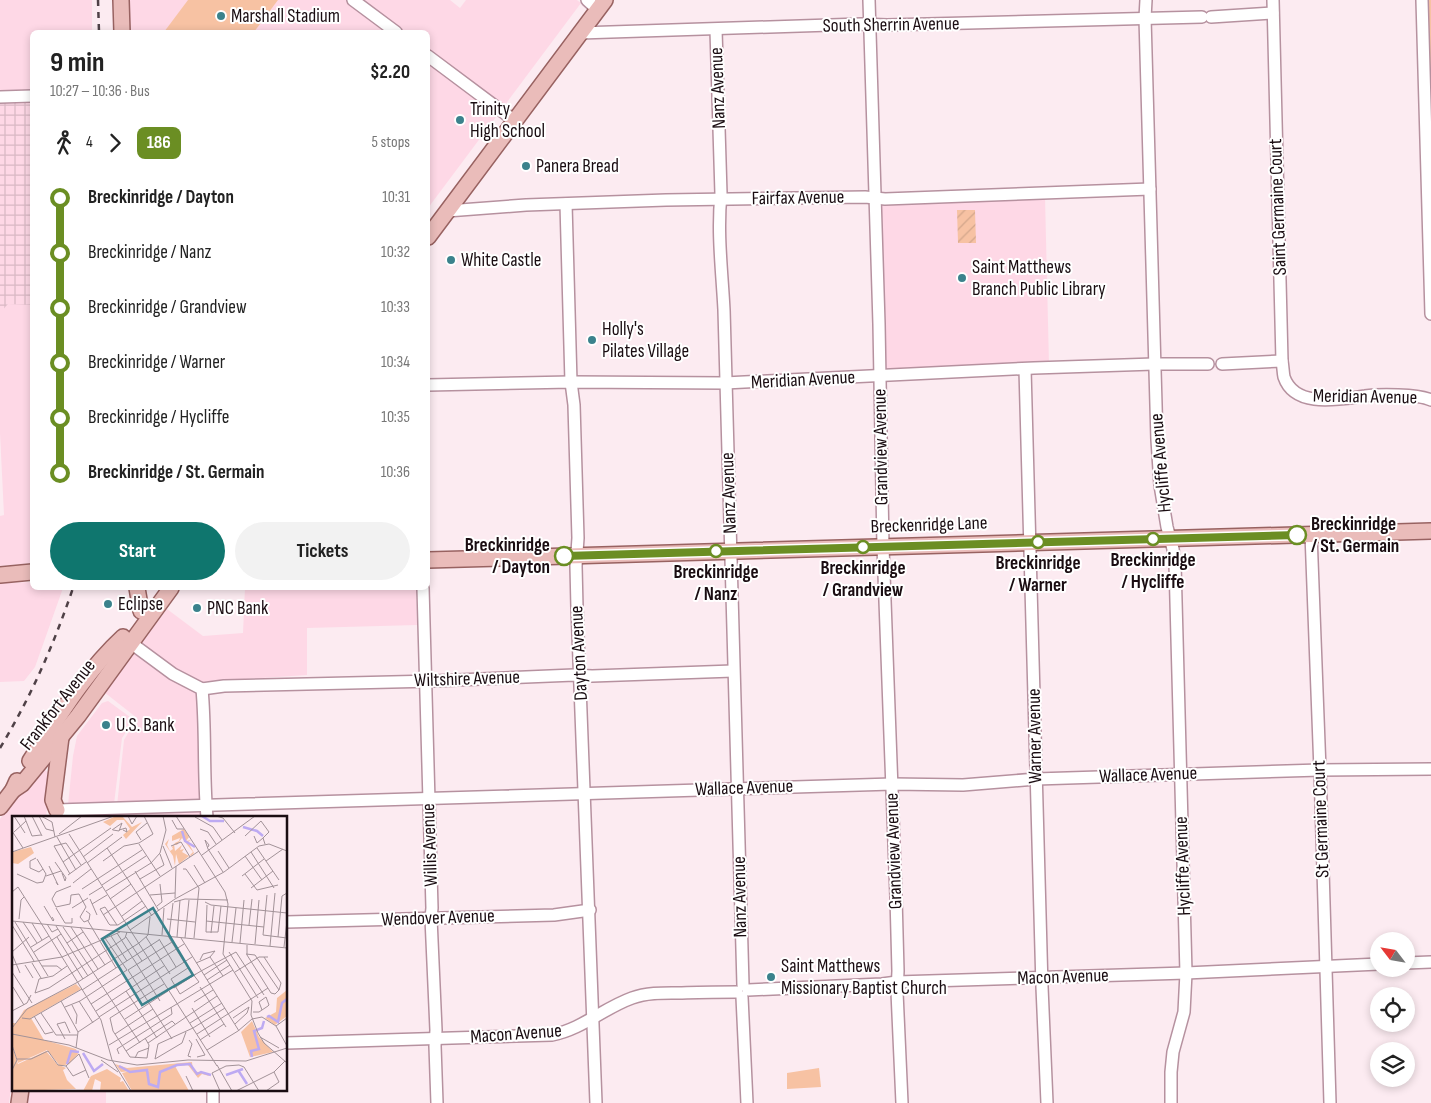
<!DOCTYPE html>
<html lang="en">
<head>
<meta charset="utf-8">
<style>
  :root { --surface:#fff; --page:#f2f2f2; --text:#222; --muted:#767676; --accent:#0f766e }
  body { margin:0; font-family:"Sofia Sans Condensed",sans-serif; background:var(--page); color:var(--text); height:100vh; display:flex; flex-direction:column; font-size:19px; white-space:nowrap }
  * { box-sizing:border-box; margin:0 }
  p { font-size:16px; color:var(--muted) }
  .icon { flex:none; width:28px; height:28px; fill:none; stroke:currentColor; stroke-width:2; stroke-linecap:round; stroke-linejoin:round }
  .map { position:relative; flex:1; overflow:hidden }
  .panel { position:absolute; left:30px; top:30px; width:400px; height:560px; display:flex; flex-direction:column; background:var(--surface); border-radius:8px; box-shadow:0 2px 8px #0003 }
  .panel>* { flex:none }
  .badge { padding:0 10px; border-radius:8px; font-size:18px; line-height:32px }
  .needle { width:32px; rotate:301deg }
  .buttons { position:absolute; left:1370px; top:932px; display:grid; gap:10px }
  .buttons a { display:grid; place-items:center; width:45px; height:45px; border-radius:50%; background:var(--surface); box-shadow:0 2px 8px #0003; font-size:25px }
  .map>.badge { position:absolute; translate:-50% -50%; box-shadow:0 0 0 2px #fff }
  .legs { display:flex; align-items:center; gap:8px; height:55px; padding:0 20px; font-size:16px }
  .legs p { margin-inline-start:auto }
  .head { display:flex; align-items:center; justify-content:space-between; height:85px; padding:0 20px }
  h1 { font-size:28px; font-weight:700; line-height:38px }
  .primary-button { display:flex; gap:10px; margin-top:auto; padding:10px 20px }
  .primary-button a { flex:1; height:58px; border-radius:30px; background:var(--accent); color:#fff; font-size:20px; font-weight:700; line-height:58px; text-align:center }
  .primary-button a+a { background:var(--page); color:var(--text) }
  ul { padding:0 20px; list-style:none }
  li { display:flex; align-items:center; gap:18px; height:55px; font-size:19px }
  li i { display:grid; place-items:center; width:8px; height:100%; margin:0 6px; background:currentColor }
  li i::after { content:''; width:12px; height:12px; margin:-6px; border:4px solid; border-radius:50%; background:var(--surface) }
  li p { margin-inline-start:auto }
  li:first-child i { background:linear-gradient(#0000 50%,currentColor 0) }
  li:last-child i { background:linear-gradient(currentColor 50%,#0000 0) }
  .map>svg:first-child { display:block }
</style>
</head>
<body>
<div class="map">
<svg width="1431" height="1103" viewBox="0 0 1431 1103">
  <defs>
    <pattern id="industrial-grid" width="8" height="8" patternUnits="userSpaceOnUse" patternTransform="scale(1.25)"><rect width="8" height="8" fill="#fed8e6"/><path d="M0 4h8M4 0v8" fill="none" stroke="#d9b8c4"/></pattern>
    <pattern id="garden-furrows" width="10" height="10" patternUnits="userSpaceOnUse" patternTransform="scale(1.25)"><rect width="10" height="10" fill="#f7c2a3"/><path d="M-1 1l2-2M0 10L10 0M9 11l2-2" fill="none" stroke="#d3a68b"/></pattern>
  </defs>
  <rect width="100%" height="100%" fill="#fcebf1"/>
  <g fill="#fed8e6">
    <polygon points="0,0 92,0 92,32 32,32 32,92 0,93"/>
    <polygon points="127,0 450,0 460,8 466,0 577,0 581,3 428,208 428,32 128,32"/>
    <polygon points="1045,197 1049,364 888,371 883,365 878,210 884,203"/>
    <polygon points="32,279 32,563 0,566 0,516 4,515 0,433 0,312"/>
    <polygon points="32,582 32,588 63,588 35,667 24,681 0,682 0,583"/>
    <polygon points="245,588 416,588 417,625 307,628 307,675 200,682 201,817 66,817 116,815 124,740 137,718 104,692 167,609 203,636 243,633"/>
    <polygon points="108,701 134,720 122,738 114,804 68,805 73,756 77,736 102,703"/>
    <polygon points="40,769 44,769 51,775 46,817 14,817 14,1066 9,1103 0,1103 0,819 27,782"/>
    <polygon points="30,1089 106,1089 106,1103 28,1103"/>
  </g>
  <polygon fill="url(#industrial-grid)" points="0,103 32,103 32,279 31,305 8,304 0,313"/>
  <g fill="#f7c2a3">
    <polygon points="188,0 278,0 254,32 164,32"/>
    <polygon points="1426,0 1431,0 1431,183"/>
    <polygon points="819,1068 821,1087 787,1089 787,1073"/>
  </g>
  <polygon fill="url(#garden-furrows)" points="957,210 975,210 976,243 958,243"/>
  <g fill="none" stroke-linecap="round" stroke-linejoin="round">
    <g stroke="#b6919f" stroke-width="14">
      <g id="minor">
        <polyline points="353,0 396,32"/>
        <polyline points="587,0 598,10"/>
        <polyline points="869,0 879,324 883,547 896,897 898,971 897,992 902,1103"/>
        <polyline points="1146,0 1145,18 1157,440 1160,485 1167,527 1173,549 1175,564 1186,973 1184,1012 1173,1052 1171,1072 1171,1103"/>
        <path d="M1273 0 1282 361C1283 366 1283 372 1284 377 1295 409 1340 399 1365 396 1379 394 1418 394 1431 400"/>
        <polyline points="1422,0 1431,314"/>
        <polyline points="1211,17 1273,13"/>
        <path d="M716 30 721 194C717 233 722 271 724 310L743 985"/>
        <polyline points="580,33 861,24 887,25 1202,17"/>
        <polyline points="428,56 515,121"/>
        <polyline points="0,97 32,96"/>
        <polyline points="566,204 571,382 574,405 578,538 576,566 577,608 596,1103"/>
        <polyline points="447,211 526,205 666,200 865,197 885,199 1150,189"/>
        <polyline points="1222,364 1282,361"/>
        <polyline points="1025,369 1042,987 1047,1103"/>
        <polyline points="428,385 571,382 725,383 1034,368 1154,364 1208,364"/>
        <polyline points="1311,534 1320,770 1330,1103"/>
        <polyline points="423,588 432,908 431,918 436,1030 435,1046 437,1103"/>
        <path d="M131 643 173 674 202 689C206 731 203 774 207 817"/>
        <polyline points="202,689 224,686 434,681 574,675 592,676 733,671"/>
        <polyline points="57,810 892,784 963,785 1036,779 1320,770 1431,769"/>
        <polyline points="286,922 554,915 590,910"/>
        <polyline points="1406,963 1431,962"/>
        <polyline points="748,990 882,984 897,982 1186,973 1379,964"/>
        <polyline points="742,997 747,1103"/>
        <path d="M286 1043 552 1035C582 1029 604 1008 632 998 648 992 666 993 682 993 700 992 719 992 737 992"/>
        <polyline points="213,1089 213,1103"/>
      </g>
    </g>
    <g stroke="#986261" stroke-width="18">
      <g id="major">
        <polyline points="121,0 122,32"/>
        <polyline points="428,237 605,0"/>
        <polyline points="428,560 1431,531"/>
        <polyline points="0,575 32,572"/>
        <polyline points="137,588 141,611"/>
        <path d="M30 761C58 718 85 672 123 637"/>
        <polyline points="13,790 22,784 78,716 171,588"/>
        <polyline points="0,807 13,790 17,781"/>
        <polyline points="57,810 53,800 61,737"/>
        <polyline points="19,1103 21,1089"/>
      </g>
    </g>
    <use href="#minor" stroke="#fff" stroke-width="11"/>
    <use href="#major" stroke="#eabcba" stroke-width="15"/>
    <g stroke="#4f4147" stroke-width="2.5" stroke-dasharray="6 6" stroke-linecap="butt">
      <polyline points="98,0 99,32"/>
      <path d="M0 748C31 697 54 644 73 588"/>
    </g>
  </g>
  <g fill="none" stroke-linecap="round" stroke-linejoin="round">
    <g stroke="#fff" stroke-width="11">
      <polyline id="line-1" points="564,556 1297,535"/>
    </g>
    <use href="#line-1" stroke="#6b8e23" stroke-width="8"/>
  </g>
  <g fill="#3b828c" stroke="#fff" stroke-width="2">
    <circle cx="221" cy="16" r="5"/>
    <circle cx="460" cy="120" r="5"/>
    <circle cx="526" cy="166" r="5"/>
    <circle cx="451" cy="260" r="5"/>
    <circle cx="962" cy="278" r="5"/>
    <circle cx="592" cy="340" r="5"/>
    <circle cx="108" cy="604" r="5"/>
    <circle cx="197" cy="608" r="5"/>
    <circle cx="106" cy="725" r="5"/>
    <circle cx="771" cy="977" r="5"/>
  </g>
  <g fill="#fff" stroke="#6b8e23" stroke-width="2.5">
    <circle cx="1297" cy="535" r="9"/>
    <circle cx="1153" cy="539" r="6"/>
    <circle cx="1038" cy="542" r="6"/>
    <circle cx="863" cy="547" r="6"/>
    <circle cx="716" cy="551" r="6"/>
    <circle cx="564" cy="556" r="9"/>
  </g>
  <g text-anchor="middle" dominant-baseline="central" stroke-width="4" stroke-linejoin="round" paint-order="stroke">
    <g font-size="19" fill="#1a0d12" stroke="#fff" text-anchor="start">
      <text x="231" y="16">Marshall Stadium</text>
      <text x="470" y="109">Trinity<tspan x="470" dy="22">High School</tspan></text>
      <text x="536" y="166">Panera Bread</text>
      <text x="461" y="260">White Castle</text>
      <text x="972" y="267">Saint Matthews<tspan x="972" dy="22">Branch Public Library</tspan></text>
      <text x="602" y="329">Holly's<tspan x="602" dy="22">Pilates Village</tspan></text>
      <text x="118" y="604">Eclipse</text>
      <text x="207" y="608">PNC Bank</text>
      <text x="116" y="725">U.S. Bank</text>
      <text x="781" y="966">Saint Matthews<tspan x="781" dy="22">Missionary Baptist Church</tspan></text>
    </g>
    <g font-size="19" fill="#1a0d12" stroke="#fff">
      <text transform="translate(891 25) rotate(-1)">South Sherrin Avenue</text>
      <text transform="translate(718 88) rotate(-92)">Nanz Avenue</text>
      <text transform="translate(798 198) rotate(-1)">Fairfax Avenue</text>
      <text transform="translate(1278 207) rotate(-92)">Saint Germaine Court</text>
      <text transform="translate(803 380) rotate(-3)">Meridian Avenue</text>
      <text transform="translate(1365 397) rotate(1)">Meridian Avenue</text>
      <text transform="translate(881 447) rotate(-91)">Grandview Avenue</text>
      <text transform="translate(1161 463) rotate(-95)">Hycliffe Avenue</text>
      <text transform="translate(729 493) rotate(-92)">Nanz Avenue</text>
      <text transform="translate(929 525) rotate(-2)">Breckenridge Lane</text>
      <text transform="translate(579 653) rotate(-93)">Dayton Avenue</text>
      <text transform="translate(467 679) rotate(-2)">Wiltshire Avenue</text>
      <text transform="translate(58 705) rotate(-52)">Frankfort Avenue</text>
      <text transform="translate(1035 736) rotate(-91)">Warner Avenue</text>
      <text transform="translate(1148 775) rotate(-2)">Wallace Avenue</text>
      <text transform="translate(744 788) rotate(-2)">Wallace Avenue</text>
      <text transform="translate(1321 819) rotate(-92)">St Germaine Court</text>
      <text transform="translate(430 845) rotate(-92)">Willis Avenue</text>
      <text transform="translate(894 851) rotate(-92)">Grandview Avenue</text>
      <text transform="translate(1183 866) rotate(-92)">Hycliffe Avenue</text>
      <text transform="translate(740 897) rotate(-91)">Nanz Avenue</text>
      <text transform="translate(438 918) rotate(-2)">Wendover Avenue</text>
      <text transform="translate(1063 977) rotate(-2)">Macon Avenue</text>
      <text transform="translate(516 1034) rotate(-4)">Macon Avenue</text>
    </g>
    <g font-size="19" font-weight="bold" fill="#1a0d12" stroke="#fff">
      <text x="1311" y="524" text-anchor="start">Breckinridge<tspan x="1311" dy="22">/ St. Germain</tspan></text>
      <text x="550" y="545" text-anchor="end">Breckinridge<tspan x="550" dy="22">/ Dayton</tspan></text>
      <text x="1153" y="560">Breckinridge<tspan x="1153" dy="22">/ Hycliffe</tspan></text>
      <text x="1038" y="563">Breckinridge<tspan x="1038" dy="22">/ Warner</tspan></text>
      <text x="863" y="568">Breckinridge<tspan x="863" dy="22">/ Grandview</tspan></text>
      <text x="716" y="572">Breckinridge<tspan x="716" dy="22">/ Nanz</tspan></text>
    </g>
  </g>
  <g transform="translate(12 816)">
    <rect width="275" height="275" fill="#fcebf1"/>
    <path d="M19 31 22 37 6 48 0 47V36ZM0 230 6 248 34 235 45 248 54 252 51 254 55 264 64 273 0 275ZM163 250 177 275H120L110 257 127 253 142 256 149 251 151 255ZM95 253 109 262 108 266 111 265 117 275H88L89 266 83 263 80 275H71L79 260Z" fill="#f7c2a3"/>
    <path d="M104 0H110L120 11 130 6 114 23 111 19 118 13 112 4H105L98 10 91 6ZM172 13 177 21 174 25 179 24 176 26 182 37 179 40 178 39 181 36 170 22 165 29 162 28 163 35 170 29 168 34 172 33 170 36 177 40 167 48 164 38 163 50 161 40 153 28 157 23 155 29 158 35 161 33 160 31 163 27 167 25 168 22 160 25V20ZM180 246 181 255 196 258 197 260 190 258 186 262 176 249 160 250 151 255 147 252 146 260 135 254 109 256 103 248 115 252Z" fill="#f7c2a3"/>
    <path d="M64 168 69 173 19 202 32 224 64 233 66 238 57 248 48 250 35 234 6 247 0 228V207H4L12 194ZM275 174V200L263 209 253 202 264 196 265 182ZM240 205 247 221 261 236 238 241 229 216Z" fill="#f7c2a3"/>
    <path fill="none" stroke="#bdaaf2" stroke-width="2.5" d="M190 0 198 5H212M231 11 245 15 251 20M170 15 173 25 183 31M255 201 257 200 266 206 270 187 275 183M71 237 82 255 91 248M240 241 239 235 247 233 242 215 250 212 252 205M55 248 59 235 67 236M107 250 118 256 135 254 137 268 146 271 148 256 165 249 178 248 185 258 189 256 199 259M226 254 235 268M214 259 231 253"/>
    <path fill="none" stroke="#a29298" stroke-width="1" d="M2 0 13 17M12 0 20 20 29 19M20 0 30 20M27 0 34 13 42 15M29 0 40 6 43 21M116 0 120 8 125 0M164 0 213 76 216 88 211 138 240 185 239 199 246 217 252 227 275 247M204 0 211 2 223 17M183 1 201 11 210 24M160 4 165 13H172M188 13 196 16 204 28M100 14 110 7 107 15 101 14M107 14 114 12 115 16 111 14M0 15 11 32M2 16 14 5M47 18 70 0M57 18 205 250M233 20 249 5 257 16 251 22 253 28M242 20 245 27 251 22M45 21 64 54M129 24 124 16 135 7M127 28 148 60M151 30 160 52M159 30 169 26 178 41M196 31 197 29 193 24 196 33 211 56M95 32 140 100M245 32 267 64M206 35 217 52M0 36 102 0M239 36 262 72M190 39 243 0M233 40 250 64M71 41 101 18M24 42 18 45V52L27 56 31 53M91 45 112 30 127 27 141 18 132 0M254 45 271 33M43 46 54 62 53 65 50 57M51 46 99 12M75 47 110 21M182 49 193 67M37 50 46 69 44 66M171 53H174L187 72 182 122M123 55 147 95M5 58 25 67 31 66 34 58 25 43M58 58 42 30 54 27 69 49M233 58 245 74 266 69M56 59 74 46M34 60 49 55M230 60 252 43M128 63 152 49 148 38M61 67 79 53M90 69 134 40M239 72 261 55M70 73 130 34M94 75 139 47 148 37 154 14 151 0M0 76 6 71 29 107M77 79 90 71M138 79 163 77M255 79 251 119 275 122M163 82 164 50M78 83 85 99M98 83 119 68M162 86 173 83 216 84M193 86 199 89 275 97M58 88 59 79 67 78 74 91 68 101M58 88 44 91 40 83 44 76 59 70M80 88 95 79M195 89 194 116H206L209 90M32 90 41 105 42 104 40 101M145 90 150 86 148 68M44 92 53 107H60V102M60 92 76 82M91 99 187 35M110 100 130 85M68 101 72 106 77 104 78 98 74 95M7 103 9 84 12 81M155 103 183 106M0 105 275 132M76 105 104 152M194 105 252 111M3 106 36 160M11 106 25 127M20 107 30 124M29 107 89 204 100 244 119 275M35 108 40 116 46 113M0 109 22 145M105 109 93 91 88 93 97 108 98 109H106L134 90M237 109 240 83M44 110 76 160M51 111 128 227M59 111 86 153M68 111 93 149M118 114 163 83 212 56 247 30 257 28 275 35M105 117 148 185M199 117 202 90M150 119 152 92M99 120 115 145M156 120 172 146M157 120 161 87M45 121 71 163M114 121 130 145M134 121 158 158M165 121 168 84M266 121 270 80 275 77M93 122 115 154M169 122 227 215M173 122 177 84M147 123 164 151M220 126 224 92M55 127 71 116M127 127 136 119 138 101M228 127 232 84M243 128 247 84M235 129V139L259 177 263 178 267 174M258 130 263 77M19 131 37 120M272 131 275 105M0 136 17 121M22 136 49 118M217 136 246 182M0 138 8 157M234 138 243 139 267 174M198 141 211 160M252 141 269 167 267 174M20 147 29 162M184 147 198 141 203 135 191 138 188 144M0 149 50 141 108 116M13 149 21 162M174 149 187 166 168 178 159 163 176 152M30 150H45L50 154M55 150 41 160 27 163 23 177 37 172 113 122 115 116M116 154 160 223M116 154 160 126M189 155 224 136 252 179M0 156 20 187M223 156 247 141H256M192 159 215 144M195 164 218 149M1 171 12 189M188 171 214 211M161 172 189 155M162 172 184 158M70 174 147 124M114 175 145 222M49 185 66 216M67 185 81 207M182 186 201 174M79 188 172 128M60 189 65 199 64 208M53 191 68 185 115 154M180 192 198 221M0 195 15 187 19 179M84 195 152 150M241 196H247L256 190 257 189 254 181 247 186 250 194M29 197 44 219H65M22 200 33 218 41 216M87 201 180 141M10 202 18 203 70 173M221 202 237 191 235 197 223 208M113 203 156 175M240 203 250 201 264 210 275 202M178 207 210 187M45 208 53 206 58 217M45 208 53 223M264 210 275 230M0 212 15 193 66 166 127 127M181 212 213 192M174 216 170 227 143 243 146 228 181 212M0 218 57 229 96 244 125 249 176 244 234 245 275 232M103 218 141 193M185 218 256 172M248 221 267 232M133 222 137 229 135 242 118 241 101 215 98 202 152 168M184 223 193 239 185 241M177 224 180 228 176 240 179 241M188 224 212 208M136 227 205 180M0 229 5 244 0 254M97 229 221 154M64 232 66 216 87 202M195 234 226 215 240 203M114 235 160 205 163 208M67 238 77 262M107 238 105 233 160 198 159 191M123 242 126 236 137 232M5 243H19L36 235 46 249 54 250 67 238M89 244 106 256M205 249 220 275M54 250 61 260 74 254M174 260 181 275M208 275 200 257 214 250 227 249 232 251 247 275M224 275 262 256 273 245M254 275 267 266 262 256"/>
    <path fill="#3b828c" fill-opacity="0.15" stroke="#3b828c" stroke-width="2.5" d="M141 92 181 159 130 189 90 123Z"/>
    <rect width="275" height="275" fill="none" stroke="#1a0d12" stroke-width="2.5"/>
  </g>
</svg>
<div class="buttons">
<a><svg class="needle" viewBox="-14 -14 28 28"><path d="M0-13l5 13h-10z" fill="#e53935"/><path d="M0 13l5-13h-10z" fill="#767676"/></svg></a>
<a><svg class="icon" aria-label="locate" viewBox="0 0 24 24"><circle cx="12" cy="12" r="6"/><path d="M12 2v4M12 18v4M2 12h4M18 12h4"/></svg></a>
<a><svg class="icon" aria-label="layers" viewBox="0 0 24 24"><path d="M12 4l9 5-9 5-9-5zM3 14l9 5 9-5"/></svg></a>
</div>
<section class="panel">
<div class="head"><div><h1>9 min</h1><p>10:27 – 10:36 · Bus</p></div><b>$2.20</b></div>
<div class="legs"><svg class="icon" aria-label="walk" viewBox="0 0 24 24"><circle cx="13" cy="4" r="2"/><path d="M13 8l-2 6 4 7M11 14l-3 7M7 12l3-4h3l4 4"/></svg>4<svg class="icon" aria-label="forward" viewBox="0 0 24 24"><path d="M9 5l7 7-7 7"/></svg><b class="badge" style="background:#6b8e23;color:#fff">186</b><p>5 stops</p></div>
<ul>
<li><i style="color:#6b8e23"></i><b>Breckinridge / Dayton</b><p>10:31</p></li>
<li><i style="color:#6b8e23"></i><span>Breckinridge / Nanz</span><p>10:32</p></li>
<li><i style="color:#6b8e23"></i><span>Breckinridge / Grandview</span><p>10:33</p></li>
<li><i style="color:#6b8e23"></i><span>Breckinridge / Warner</span><p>10:34</p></li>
<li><i style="color:#6b8e23"></i><span>Breckinridge / Hycliffe</span><p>10:35</p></li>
<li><i style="color:#6b8e23"></i><b>Breckinridge / St. Germain</b><p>10:36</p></li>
</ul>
<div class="primary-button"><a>Start</a><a>Tickets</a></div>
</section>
</div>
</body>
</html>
